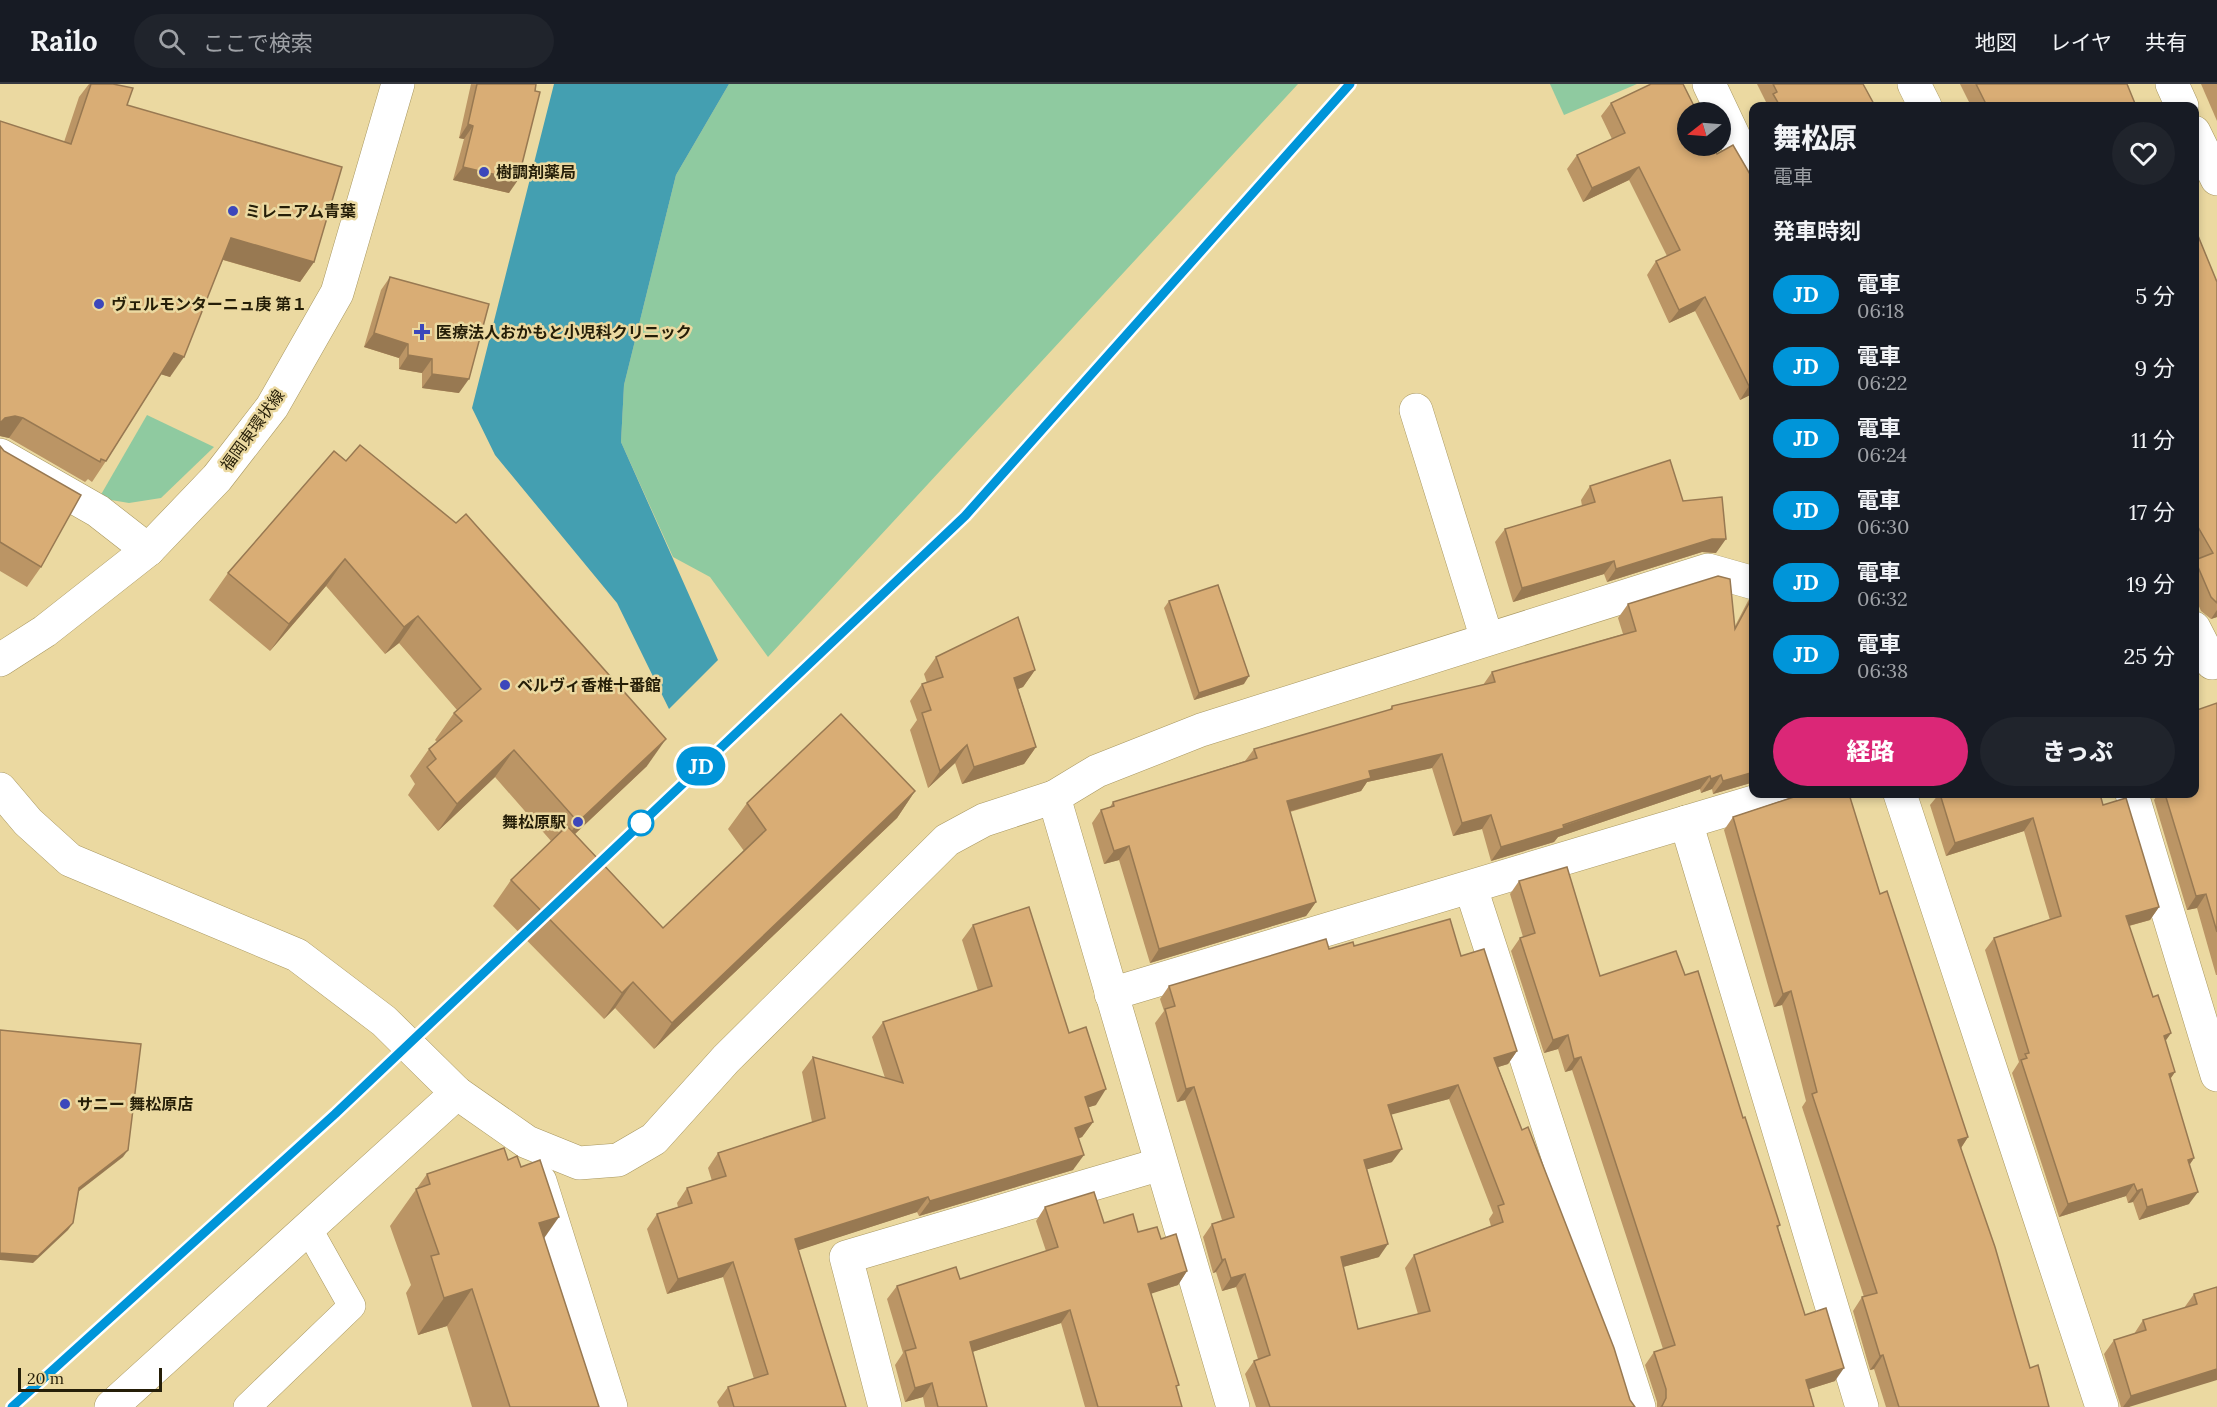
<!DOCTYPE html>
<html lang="ja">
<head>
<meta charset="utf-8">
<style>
  :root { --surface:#171b24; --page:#20242c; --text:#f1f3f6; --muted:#9ea1a6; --line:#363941; --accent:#db2777 }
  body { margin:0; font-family:Lora,"Noto Sans JP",serif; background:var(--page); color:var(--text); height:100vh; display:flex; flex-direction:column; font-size:22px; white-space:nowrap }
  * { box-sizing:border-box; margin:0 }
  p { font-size:20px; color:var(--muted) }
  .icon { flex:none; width:33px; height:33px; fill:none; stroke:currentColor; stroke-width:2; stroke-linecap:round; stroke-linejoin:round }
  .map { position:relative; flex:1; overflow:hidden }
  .drawer { position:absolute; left:1749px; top:18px; width:450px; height:696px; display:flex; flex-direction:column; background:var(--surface); border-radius:12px; box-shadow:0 3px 9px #0003 }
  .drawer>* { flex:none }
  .badge { padding:0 12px; border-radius:20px; font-size:21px; line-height:39px }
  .needle { width:39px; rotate:253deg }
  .fabs { position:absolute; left:1677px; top:18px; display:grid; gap:12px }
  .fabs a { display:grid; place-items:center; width:54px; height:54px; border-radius:50%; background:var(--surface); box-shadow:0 3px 9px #0003; font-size:30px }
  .scale { position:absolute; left:18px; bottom:15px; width:144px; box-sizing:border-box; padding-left:6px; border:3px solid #251e08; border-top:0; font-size:16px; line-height:21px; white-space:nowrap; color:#251e08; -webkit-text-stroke:4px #ebd9a1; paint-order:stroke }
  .map>.badge { position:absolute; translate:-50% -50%; box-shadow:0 0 0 3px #fff }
  h2 { padding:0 24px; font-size:22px; line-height:54px }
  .round { display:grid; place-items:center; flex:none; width:63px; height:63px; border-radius:32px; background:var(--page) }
  .summary { display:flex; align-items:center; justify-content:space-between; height:102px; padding:0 24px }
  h1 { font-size:28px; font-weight:800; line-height:45px }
  .primary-button { display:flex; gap:12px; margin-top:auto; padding:12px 24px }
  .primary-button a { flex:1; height:69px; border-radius:36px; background:var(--accent); color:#fff; font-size:24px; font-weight:800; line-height:69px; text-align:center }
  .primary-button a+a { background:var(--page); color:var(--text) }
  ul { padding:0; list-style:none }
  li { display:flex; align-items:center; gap:18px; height:72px; padding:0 24px }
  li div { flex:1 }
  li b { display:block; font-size:22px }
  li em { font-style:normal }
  li .badge { min-width:66px; font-weight:700; text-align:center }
  header { display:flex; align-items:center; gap:36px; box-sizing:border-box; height:84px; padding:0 30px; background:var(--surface); border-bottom:2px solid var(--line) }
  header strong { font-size:28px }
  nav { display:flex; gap:33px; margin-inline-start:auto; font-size:21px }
  .search { width:420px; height:54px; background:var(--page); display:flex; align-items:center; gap:15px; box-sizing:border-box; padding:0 21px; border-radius:33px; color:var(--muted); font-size:22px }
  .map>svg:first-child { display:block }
</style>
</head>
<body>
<header>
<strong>Railo</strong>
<div class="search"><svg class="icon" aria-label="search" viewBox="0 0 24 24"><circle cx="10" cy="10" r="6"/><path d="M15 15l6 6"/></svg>ここで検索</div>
<nav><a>地図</a><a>レイヤ</a><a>共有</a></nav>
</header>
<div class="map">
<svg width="2217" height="1323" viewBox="0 0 2217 1323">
  <rect width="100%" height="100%" fill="#ebd9a1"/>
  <g fill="#8fcaa0">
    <polygon points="729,0 1298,0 768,573 710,493 673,473 621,358 624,301 676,91"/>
    <polygon points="1550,0 1637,0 1564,31"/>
    <polygon points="147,331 214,363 161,414 129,419 99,414"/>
  </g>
  <polygon fill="#449fb1" points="554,0 729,0 676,91 624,301 621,358 718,576 669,625 617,519 495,371 472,324"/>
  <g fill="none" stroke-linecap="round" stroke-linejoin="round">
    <g stroke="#a89760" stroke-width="28">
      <polyline id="lane" points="247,1323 352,1222 308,1144"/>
    </g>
    <g stroke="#a89760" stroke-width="34">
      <g id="street">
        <polyline points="1709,0 1754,95"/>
        <polyline points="1914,0 1925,22"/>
        <polyline points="2172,0 2182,22"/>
        <polyline points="2194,48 2217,95"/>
        <polyline points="1416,326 1487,555"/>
        <polyline points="0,371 98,427 148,466"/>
        <polyline points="2194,544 2212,579"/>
        <polyline points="1900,710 2102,1323"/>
        <polyline points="2132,710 2217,991"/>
        <polyline points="1686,738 1862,1323"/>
        <polyline points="1471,804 1639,1323"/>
        <polyline points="1111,910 1780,710"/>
        <polyline points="540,1097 611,1323"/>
        <polyline points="111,1323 457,1009"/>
        <polyline points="885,1323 846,1173 1161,1080"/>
        <polyline points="1233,1323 1054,713 1097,687 1201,646 1708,486 1754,499"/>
      </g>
    </g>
    <g stroke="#a89760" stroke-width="34">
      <polyline id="secondary" points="0,705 28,738 70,776 297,871 384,937 457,1009 527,1058 579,1079 618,1076 654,1055 726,975 947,756 984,736 1054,713"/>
    </g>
    <g stroke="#a89760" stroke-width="34">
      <polyline id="primary" points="0,576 45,547 148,466 217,394 272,323 337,209 398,0"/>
    </g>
    <use href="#lane" stroke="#fff" stroke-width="27"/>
    <use href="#street" stroke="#fff" stroke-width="33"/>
    <use href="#secondary" stroke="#fff" stroke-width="33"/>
    <use href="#primary" stroke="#fff" stroke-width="33"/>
    <g stroke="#41381e" stroke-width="7">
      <g id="rail">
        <polyline points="588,789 965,432 1350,0"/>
        <polyline points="12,1323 335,1030"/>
      </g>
    </g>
    <use href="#rail" stroke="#ebd9a1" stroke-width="4.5" stroke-dasharray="14" stroke-linecap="butt"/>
  </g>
  <g fill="#bb9565" fill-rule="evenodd">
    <polygon points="89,0 113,0 127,21 314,178 300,198 223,176 170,293 161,290 106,377 92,398 88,395 85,398 9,354 0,352 0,37 64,58 79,13"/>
    <polygon points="471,0 536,0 509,109 453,96 464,55 459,54"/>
    <polygon points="1757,0 1863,0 1875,22 1765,22 1767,20"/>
    <polygon points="1960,0 2127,0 2136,22 1971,22"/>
    <polygon points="2201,0 2217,0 2217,37"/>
    <polygon points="1611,19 1717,70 1753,96 1754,309 1740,316 1695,227 1669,239 1647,191 1656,177 1667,172 1629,96 1583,118 1567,85 1577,71 1612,55 1601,32"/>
    <polygon points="2194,142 2217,198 2217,533 2211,535 2201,527 2194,511 2194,477 2199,475 2194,467"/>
    <polygon points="390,193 459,309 422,304 422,289 399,285 399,274 364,263 381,206"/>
    <polygon points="0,362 41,483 27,503 0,487"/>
    <polygon points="334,367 647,682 575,750 663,844 744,767 728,745 747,719 915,707 897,734 654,965 615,924 604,935 493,822 511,796 551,757 495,693 438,747 408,711 415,700 410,692 429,665 437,658 435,656 454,629 457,626 399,559 385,570 326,502 270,567 209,516 228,489"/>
    <polygon points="1590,402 1683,417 1716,469 1702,468 1607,498 1604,490 1513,518 1495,458 1505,445 1582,422 1581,416"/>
    <polygon points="1754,509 1754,698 1713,710 1712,705 1701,709 1700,705 1558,753 1554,758 1491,777 1482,745 1453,752 1432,684 1367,698 1361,707 1290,728 1316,818 1306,832 1150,879 1119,776 1104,780 1092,739 1101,726 1110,723 1113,718 1245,677 1254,665 1389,627 1392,622 1483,601 1492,588 1623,550 1618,534 1628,520 1735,542 1748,517"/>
    <polygon points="1169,517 1244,600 1194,616 1164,524"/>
    <polygon points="936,573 1035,586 1023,603 1018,605 1036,663 1024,680 962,700 955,679 928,704 910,646 917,636 910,617 922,600 927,599 924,590"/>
    <polygon points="2217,619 2217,891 2216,891 2197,824 2187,826 2154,716 2158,710 2194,710"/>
    <polygon points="1798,710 1849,710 1880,810 1968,1053 1961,1064 2030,1284 2049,1323 1886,1323 1874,1285 1870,1286 1853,1227 1862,1213 1864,1213 1802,1023 1806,1017 1782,921 1774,923 1724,746 1733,733 1798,711"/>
    <polygon points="1939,710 2100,710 2103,721 2159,823 2150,836 2129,842 2153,913 2171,949 2165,957 2175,988 2170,995 2194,1074 2190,1080 2189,1120 2139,1136 2133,1118 2128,1119 2126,1112 2059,1133 2012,989 2019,978 1985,866 1994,854 2050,836 2024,747 1946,772 1930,721"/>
    <polygon points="1519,797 1600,892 1685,891 1743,1034 1780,1141 1778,1144 1805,1231 1835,1297 1809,1305 1814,1323 1657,1323 1657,1318 1645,1281 1654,1268 1663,1265 1572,986 1565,988 1558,965 1544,969 1511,867 1520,854 1523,853 1510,810"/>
    <polygon points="973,841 1069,949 1096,1021 1088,1023 1093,1038 1082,1053 1078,1055 1073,1086 919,1132 917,1128 798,1166 846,1323 719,1323 717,1318 728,1303 754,1295 723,1193 667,1210 647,1145 657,1130 678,1123 677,1119 687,1104 712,1097 708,1084 718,1069 812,1038 802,988 813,973 885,994 872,953 883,938 978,907 962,856"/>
    <path d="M1354 862 1461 872 1517 967 1508 980 1498 983 1522 1046 1630 1316 1635 1323H1256L1245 1290 1254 1277 1258 1275 1236 1203 1222 1207 1216 1188 1213 1189 1203 1153 1212 1140 1222 1136 1185 1016 1177 1018 1155 939 1164 927 1160 915 1169 902 1329 865ZM1449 1015 1493 1129 1489 1135 1491 1142 1414 1171 1405 1184 1418 1230 1358 1245 1343 1183 1379 1173 1367 1085 1392 1078 1391 1030Z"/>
    <polygon points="508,1076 544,1154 599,1323 472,1323 447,1242 418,1251 406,1209 411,1201 390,1142 427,1090"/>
    <polygon points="1045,1123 1161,1155 1187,1187 1178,1201 1151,1209 1181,1323 1085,1323 1061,1239 972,1268 987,1323 925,1323 923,1313 905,1318 895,1281 903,1269 887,1215 897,1202 960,1195 1046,1167 1036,1137"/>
    <polygon points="2217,1203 2129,1323 2121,1323 2104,1270 2114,1256 2134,1250 2143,1236 2184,1224 2194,1210"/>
  </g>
  <g fill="#987952">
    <polygon points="468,40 473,42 464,55 459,54"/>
    <polygon points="463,83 518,96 509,109 453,96"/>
    <polygon points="1639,83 1629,96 1583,118 1592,104"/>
    <polygon points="231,154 314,178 300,198 217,174"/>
    <polygon points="1705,213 1695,227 1669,239 1679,226"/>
    <polygon points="374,249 408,260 399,274 364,263"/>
    <polygon points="174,269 184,273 170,293 160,290"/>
    <polygon points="408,271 432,275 422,289 399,285"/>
    <polygon points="432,290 469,295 459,309 422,304"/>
    <polygon points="1754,300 1754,309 1740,316 1749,302"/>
    <polygon points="15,332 23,334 9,354 0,352 0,339 5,334"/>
    <polygon points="1712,455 1726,455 1716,469 1702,468 1607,498 1616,485"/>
    <polygon points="345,475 326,502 270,567 289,540"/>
    <polygon points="1614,477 1604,490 1513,518 1522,504"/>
    <polygon points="2217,526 2217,533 2211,535"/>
    <polygon points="418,532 399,559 385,570 404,543"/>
    <polygon points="1035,586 1023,603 1002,611 1014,594"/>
    <polygon points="1249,592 1244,600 1194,616 1199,609"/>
    <polygon points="666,655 647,682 559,765 578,738"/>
    <polygon points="967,661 955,679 928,704 940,687"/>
    <polygon points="1036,663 1024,680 962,700 974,683"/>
    <polygon points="514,666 495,693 438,747 457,720"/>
    <polygon points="1442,670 1432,684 1367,698 1361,707 1277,731 1287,717 1369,687"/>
    <polygon points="1754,688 1754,698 1713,710 1723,697"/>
    <polygon points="1721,691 1712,705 1701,709 1711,695"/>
    <polygon points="1710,692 1700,705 1558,753 1554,758 1491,777 1501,763"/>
    <polygon points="915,707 897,734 654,965 672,939"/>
    <polygon points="1491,731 1482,745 1453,752 1462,739"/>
    <polygon points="2033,734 2024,747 1946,772 1955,759"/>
    <polygon points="1129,762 1119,776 1104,780 1114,767"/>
    <polygon points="2206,810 2197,824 2187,826 2196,812"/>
    <polygon points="1316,818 1306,832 1150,879 1159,865"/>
    <polygon points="2159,823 2150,836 2117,845 2126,832"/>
    <polygon points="633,898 615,924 604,935 622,909"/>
    <polygon points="1791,907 1782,921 1774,923 1783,910"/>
    <polygon points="2171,949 2162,962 2164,952"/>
    <polygon points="1568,951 1558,965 1544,969 1553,956"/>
    <polygon points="1517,967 1508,980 1485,987 1494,974"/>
    <polygon points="1581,973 1572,986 1565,988 1574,975"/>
    <polygon points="2175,988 2166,1001 2169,990"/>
    <polygon points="1458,1001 1449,1015 1379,1034 1388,1021"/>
    <polygon points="1194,1003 1185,1016 1177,1018 1186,1005"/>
    <polygon points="1106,1005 1096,1021 1074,1028 1085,1013"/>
    <polygon points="1093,1038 1082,1053 1064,1059 1075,1044"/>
    <polygon points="1968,1053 1959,1067 1958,1056"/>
    <polygon points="1402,1065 1392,1078 1355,1089 1364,1076"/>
    <polygon points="128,1066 123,1073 74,1111 79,1104"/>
    <polygon points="1084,1071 1073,1086 919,1132 930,1117"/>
    <polygon points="2194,1074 2186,1086 2188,1076"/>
    <polygon points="2134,1100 2126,1112 2059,1133 2068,1120"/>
    <polygon points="2142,1105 2133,1118 2128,1119 2137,1107"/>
    <polygon points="2198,1108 2189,1120 2139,1136 2147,1123"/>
    <polygon points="928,1113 917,1128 784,1171 795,1155"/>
    <polygon points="559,1133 533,1170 539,1139"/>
    <polygon points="73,1139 68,1146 33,1179 0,1176 0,1169"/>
    <polygon points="1388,1160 1379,1173 1332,1186 1341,1173"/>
    <polygon points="1225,1175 1216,1188 1213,1189 1222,1176"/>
    <polygon points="733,1178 723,1193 667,1210 678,1195"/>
    <polygon points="1187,1187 1178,1201 1138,1214 1148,1200"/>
    <polygon points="1245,1190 1236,1203 1222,1207 1231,1194"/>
    <polygon points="472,1205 447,1242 418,1251 444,1214"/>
    <polygon points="1070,1226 1061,1239 960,1272 970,1258"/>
    <polygon points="1883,1271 1874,1285 1870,1286 1880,1272"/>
    <polygon points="1844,1284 1835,1297 1797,1309 1806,1296"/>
    <polygon points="2217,1285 2217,1296 2129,1323 2123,1323 2131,1312"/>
    <polygon points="932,1299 923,1313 905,1318 915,1304"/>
  </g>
  <g fill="#d9ad75" stroke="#987952" stroke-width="1.5" fill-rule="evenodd">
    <polygon points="91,0 113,0 133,4 127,21 342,83 314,178 231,154 184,273 174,269 106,377 101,375 100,378 23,334 15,332 5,334 0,339 0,37 71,60"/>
    <polygon points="477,0 536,0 535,7 540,8 518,96 463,83 473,42 468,40"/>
    <polygon points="1651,0 1683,0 1697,28 1688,28 1688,62 1713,62 1717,70 1733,61 1754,97 1754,163 1751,164 1754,170 1754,197 1750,199 1754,206 1754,300 1749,302 1705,213 1679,226 1656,177 1680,166 1639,83 1592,104 1577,71 1625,49 1611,19"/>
    <polygon points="1773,0 1863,0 1875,22 1780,22 1773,10 1777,8"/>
    <polygon points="1976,0 2127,0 2136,22 1987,22"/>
    <polygon points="2194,142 2217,198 2217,519 2211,513 2195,476 2213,469 2194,436"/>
    <polygon points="390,193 489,220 469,295 432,290 432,275 408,271 408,260 374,249"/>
    <polygon points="360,361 456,439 466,430 666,655 578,738 514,666 457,720 427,683 436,675 429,665 462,637 454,629 481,605 418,532 404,543 345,475 289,540 228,489 334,367 346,377"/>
    <polygon points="0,362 4,367 81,411 41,483 0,458"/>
    <polygon points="1670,376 1683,417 1722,413 1726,455 1712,455 1616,485 1614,477 1522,504 1505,445 1595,418 1590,402"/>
    <polygon points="1718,492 1730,495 1735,545 1754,510 1754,688 1723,697 1721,691 1711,695 1710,692 1563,741 1564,744 1501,763 1491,731 1462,739 1442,670 1369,687 1371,694 1287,717 1316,818 1159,865 1129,762 1114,767 1101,726 1114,722 1113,718 1257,674 1254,665 1392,625 1392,622 1495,598 1492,588 1636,547 1628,520"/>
    <polygon points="1218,501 1249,592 1199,609 1169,517"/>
    <polygon points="1018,533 1035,586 1014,594 1036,663 974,683 967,661 940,687 922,629 931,626 922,600 943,593 936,573"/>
    <polygon points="2217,619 2217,848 2206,810 2196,812 2165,710 2194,710 2194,627"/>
    <polygon points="841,630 915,707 672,939 633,898 622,909 511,796 567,742 663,844 766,746 747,719"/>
    <polygon points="1803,710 1849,710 1880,810 1887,807 1968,1053 1958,1056 1995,1163 2030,1284 2038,1281 2049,1323 1899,1323 1883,1271 1880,1272 1862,1213 1877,1209 1812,1010 1817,1008 1791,907 1783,910 1733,733"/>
    <polygon points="1940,710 2100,710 2103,721 2126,714 2159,823 2126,832 2153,913 2158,911 2171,949 2164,952 2175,988 2169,990 2194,1074 2188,1076 2198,1108 2147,1123 2142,1105 2137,1107 2134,1100 2068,1120 2021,976 2027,974 2025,970 2029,969 1994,854 2061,832 2033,734 1955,759"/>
    <polygon points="1567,783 1600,892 1676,867 1685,891 1698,887 1743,1034 1745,1033 1780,1141 1777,1142 1805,1231 1826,1224 1844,1284 1806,1296 1814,1323 1661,1323 1662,1322 1666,1314 1666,1305 1654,1268 1675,1261 1581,973 1574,975 1568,951 1553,956 1520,854 1535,849 1519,797"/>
    <polygon points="1029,823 1069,949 1086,943 1106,1005 1085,1013 1093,1038 1075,1044 1084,1071 930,1117 928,1113 795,1155 846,1323 734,1323 728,1303 768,1290 733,1178 678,1195 657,1130 692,1119 687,1104 726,1092 718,1069 825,1034 813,973 903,999 883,938 992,902 973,841"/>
    <path d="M1450 835 1461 872 1484 865 1517 967 1494 974 1522 1046 1528 1043 1614 1264 1630 1316 1635 1323H1270L1254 1277 1270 1271 1245 1190 1231 1194 1225 1175 1222 1176 1212 1140 1234 1133 1194 1003 1186 1005 1165 925 1175 922 1169 902 1326 855 1329 865 1353 858 1354 862ZM1458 1001 1504 1120 1498 1122 1503 1138 1414 1171 1430 1227 1358 1245 1341 1173 1388 1160 1364 1076 1402 1065 1388 1021Z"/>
    <polygon points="0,946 141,960 128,1066 79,1104 73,1139 38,1172 0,1169"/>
    <polygon points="504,1064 508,1076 517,1072 521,1083 540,1076 559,1133 539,1139 599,1323 510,1323 472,1205 444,1214 431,1172 439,1170 416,1105 430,1100 427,1090"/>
    <polygon points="1094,1108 1104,1139 1133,1130 1138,1148 1157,1143 1161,1155 1176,1150 1187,1187 1148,1200 1179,1301 1176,1302 1182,1323 1098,1323 1070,1226 970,1258 987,1323 938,1323 932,1299 915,1304 905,1267 916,1264 897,1202 956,1183 960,1195 1058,1163 1045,1123"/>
    <polygon points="2217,1203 2217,1285 2131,1312 2114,1256 2146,1246 2143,1236 2197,1220 2194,1210"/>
  </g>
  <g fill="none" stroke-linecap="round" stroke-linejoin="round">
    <g stroke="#fff" stroke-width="14">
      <polyline id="line" points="12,1323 335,1030 965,432 1350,0"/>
    </g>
    <use href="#line" stroke="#0095d9" stroke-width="9"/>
  </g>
  <g fill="#3c47bb" stroke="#ebd9a1" stroke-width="2">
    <circle cx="484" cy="88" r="6"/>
    <circle cx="233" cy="127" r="6"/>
    <circle cx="99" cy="220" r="6"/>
    <path d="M419 239h6v6h6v6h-6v6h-6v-6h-6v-6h6z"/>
    <circle cx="505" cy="601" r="6"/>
    <circle cx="578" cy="738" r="6"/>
    <circle cx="65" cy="1020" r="6"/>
  </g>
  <circle fill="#fff" stroke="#0095d9" stroke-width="3" cx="641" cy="739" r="12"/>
  <g text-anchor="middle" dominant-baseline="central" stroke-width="5" stroke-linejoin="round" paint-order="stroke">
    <g font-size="16" font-weight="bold" fill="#251e08" stroke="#ebd9a1" text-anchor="start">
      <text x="496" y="88">樹調剤薬局</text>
      <text x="245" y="127">ミレニアム青葉</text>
      <text x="111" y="220">ヴェルモンターニュ庚 第１</text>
      <text x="436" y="248">医療法人おかもと小児科クリニック</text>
      <text x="517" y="601">ベルヴィ香椎十番館</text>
      <text x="566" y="738" text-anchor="end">舞松原駅</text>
      <text x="77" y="1020">サニー 舞松原店</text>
    </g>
    <g font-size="16" fill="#251e08" stroke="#ebd9a1">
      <text transform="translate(252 346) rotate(-54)">福岡東環状線</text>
    </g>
  </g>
</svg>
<div class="fabs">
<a><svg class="needle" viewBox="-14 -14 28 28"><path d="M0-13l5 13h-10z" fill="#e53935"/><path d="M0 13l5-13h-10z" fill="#9ea1a6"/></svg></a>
</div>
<div class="scale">20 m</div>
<b class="badge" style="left:701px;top:682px;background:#0095d9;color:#fff">JD</b>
<section class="drawer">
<div class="summary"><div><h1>舞松原</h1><p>電車</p></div><a class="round"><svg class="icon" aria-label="heart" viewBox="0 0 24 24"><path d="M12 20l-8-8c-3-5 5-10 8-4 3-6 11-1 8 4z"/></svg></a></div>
<h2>発車時刻</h2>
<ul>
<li><span class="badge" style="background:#0095d9;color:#fff">JD</span><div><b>電車</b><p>06:18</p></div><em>5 分</em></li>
<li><span class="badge" style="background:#0095d9;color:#fff">JD</span><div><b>電車</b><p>06:22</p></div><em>9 分</em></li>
<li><span class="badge" style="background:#0095d9;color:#fff">JD</span><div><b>電車</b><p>06:24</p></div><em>11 分</em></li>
<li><span class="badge" style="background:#0095d9;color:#fff">JD</span><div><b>電車</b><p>06:30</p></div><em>17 分</em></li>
<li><span class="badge" style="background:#0095d9;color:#fff">JD</span><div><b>電車</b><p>06:32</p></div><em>19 分</em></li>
<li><span class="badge" style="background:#0095d9;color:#fff">JD</span><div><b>電車</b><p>06:38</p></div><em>25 分</em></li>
</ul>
<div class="primary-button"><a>経路</a><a>きっぷ</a></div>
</section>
</div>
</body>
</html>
